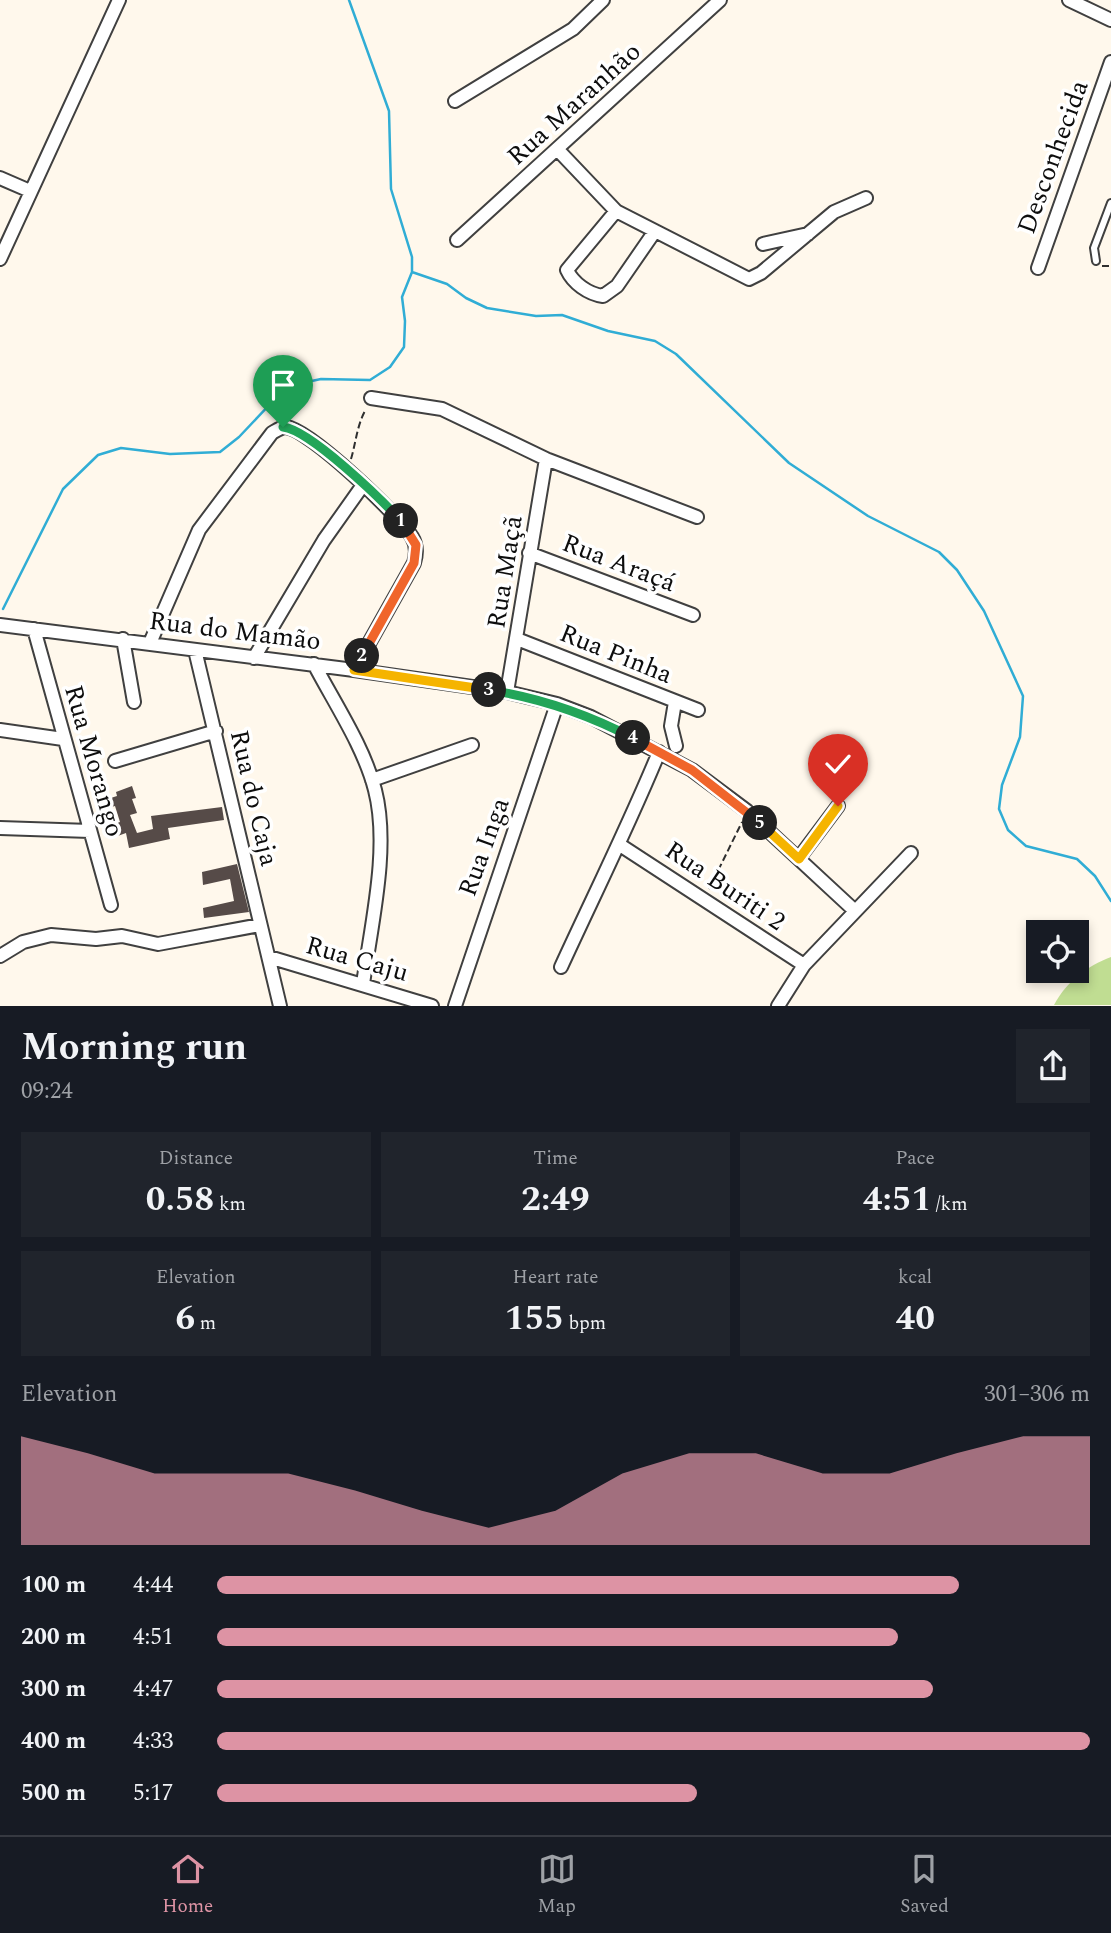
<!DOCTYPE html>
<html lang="en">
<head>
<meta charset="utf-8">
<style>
	:root { --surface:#171b24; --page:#20242c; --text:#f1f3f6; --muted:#9ea1a6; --line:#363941; --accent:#dd93a4 }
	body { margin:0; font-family:Spectral,serif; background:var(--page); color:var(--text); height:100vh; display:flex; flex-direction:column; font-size:26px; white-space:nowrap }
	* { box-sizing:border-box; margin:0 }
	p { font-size:23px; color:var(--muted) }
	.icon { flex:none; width:38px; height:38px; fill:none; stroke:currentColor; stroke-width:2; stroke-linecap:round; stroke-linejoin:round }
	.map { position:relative; height:1006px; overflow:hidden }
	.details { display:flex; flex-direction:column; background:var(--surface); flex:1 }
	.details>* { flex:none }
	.controls { position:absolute; left:1026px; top:920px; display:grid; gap:14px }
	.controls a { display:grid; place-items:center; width:63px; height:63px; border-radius:0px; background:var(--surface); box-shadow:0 4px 10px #0003; font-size:35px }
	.pin { position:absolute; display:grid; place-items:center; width:60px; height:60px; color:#fff; margin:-72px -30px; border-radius:50% 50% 50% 0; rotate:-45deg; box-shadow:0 0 7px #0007 }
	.pin .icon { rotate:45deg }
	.km { position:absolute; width:35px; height:35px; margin:-18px; border-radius:50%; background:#222; color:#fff; font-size:19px; line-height:35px; text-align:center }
	.round { display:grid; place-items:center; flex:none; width:74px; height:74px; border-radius:0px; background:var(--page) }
	.overview { display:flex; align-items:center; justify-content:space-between; height:119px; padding:0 21px }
	h1 { font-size:38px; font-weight:700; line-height:52px }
	.figures { display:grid; grid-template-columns:repeat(3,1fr); gap:10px; height:119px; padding:7px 21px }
	.figures div { display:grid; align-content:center; border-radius:0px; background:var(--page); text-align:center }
	.figures b { font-size:35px; font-weight:700 }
	.figures small { font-size:19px; font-weight:400 }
	.figures p { font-size:19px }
	.chart { height:196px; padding:14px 21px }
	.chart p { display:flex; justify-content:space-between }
	.chart svg { width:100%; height:126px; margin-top:7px; fill:var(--accent); opacity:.7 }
	ul { padding:0 21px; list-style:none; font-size:23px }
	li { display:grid; grid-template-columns:112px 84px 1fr; align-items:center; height:52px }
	li i { height:18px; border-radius:9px; background:var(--accent) }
	.dock { display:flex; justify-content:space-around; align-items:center; height:98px; border-top:2px solid var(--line); background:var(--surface); font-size:19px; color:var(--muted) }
	.dock a { display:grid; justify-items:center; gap:4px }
	.dock .selected { color:var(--accent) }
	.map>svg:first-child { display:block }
	.forest { fill:#c0dd92 }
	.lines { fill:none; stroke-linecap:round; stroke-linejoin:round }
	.stream { stroke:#30add5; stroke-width:2.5 }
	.building { fill:#564b48 }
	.lane-casing { stroke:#404040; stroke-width:10 }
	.street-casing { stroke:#404040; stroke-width:16 }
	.path { stroke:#2f2f2f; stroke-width:2; stroke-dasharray:7 3.5; stroke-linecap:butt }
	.lane { stroke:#fff; stroke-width:6 }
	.street { stroke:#fff; stroke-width:12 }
	.split-1-casing { stroke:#fff; stroke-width:14 }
	.split-2-casing { stroke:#fff; stroke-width:14 }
	.split-3-casing { stroke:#fff; stroke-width:14 }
	.split-4-casing { stroke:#fff; stroke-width:14 }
	.split-5-casing { stroke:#fff; stroke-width:14 }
	.split-6-casing { stroke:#fff; stroke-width:14 }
	.split-1 { stroke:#22a559; stroke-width:9 }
	.split-2 { stroke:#f0652b; stroke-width:9 }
	.split-3 { stroke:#f5b400; stroke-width:9 }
	.split-4 { stroke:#22a559; stroke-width:9 }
	.split-5 { stroke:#f0652b; stroke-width:9 }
	.split-6 { stroke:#f5b400; stroke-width:9 }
	.labels { text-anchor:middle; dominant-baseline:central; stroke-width:7; stroke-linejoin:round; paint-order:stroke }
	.street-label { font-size:26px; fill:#0d0d0d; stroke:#fff }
</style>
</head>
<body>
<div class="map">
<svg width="1111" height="1006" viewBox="0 0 1111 1006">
	<rect width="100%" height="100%" fill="#fff8ec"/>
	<path class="forest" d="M1111 957V1005H1054C1066 982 1087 966 1111 957Z"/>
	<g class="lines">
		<path class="stream" d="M412 272 447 284 466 298 487 308 536 316 562 315 608 331 655 341 676 354 789 463 868 516 939 552 957 570 984 611 1023 696 1020 737 1002 785 999 809 1008 830 1026 846 1077 859 1095 876 1111 901
			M3 609 63 489 98 455 121 448 170 454 220 452 239 437 273 401 293 385 321 379 370 380 390 367 404 347 405 321 402 297 412 272V257L391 189 389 111 349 0"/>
	</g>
	<path class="building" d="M132 786 136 798 132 799 137 813 130 815 137 833 153 829 151 816 222 807 224 820 168 828 170 839 129 848 126 833 112 838 108 826 120 822 115 806 101 810 98 802 117 796 116 792Z
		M237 864 249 912 204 918 203 908 234 901 230 879 203 885 202 872Z"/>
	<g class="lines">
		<g class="lane-casing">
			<path id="lane" d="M1096 261 1094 248 1111 203"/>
		</g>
		<g class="street-casing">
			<path id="street" d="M1069 0 1111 20
				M455 101 573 29 603 0
				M558 150 616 211 749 279 761 273 834 212 866 198
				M0 178 30 191
				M616 211 567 270C573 283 588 294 603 296L617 286 655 231
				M457 240 720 0
				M763 244 808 234
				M0 259 119 0
				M1038 268 1111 62
				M371 398 442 409 546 459 697 517
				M529 553 693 615
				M0 625 354 670 507 692 557 704 591 717 692 770 747 811 855 911
				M34 629 111 905
				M123 639 134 702
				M517 639 698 710
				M150 643 199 530 272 433C277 430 281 427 286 427 310 430 399 515 412 537 417 545 417 553 414 563L354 670
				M195 650 280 1006
				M254 658 324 540 363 485
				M314 664C335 704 364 747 375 790 390 848 371 925 363 984
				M507 692 546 459
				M675 702 671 726 676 746
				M0 730 63 739
				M115 761 216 731
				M372 780 472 745
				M0 828 90 831
				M620 845 804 965
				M799 858 838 806
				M0 956 23 942 51 935 96 939 122 936 158 944 260 925
				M269 957 432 1006
				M561 967C594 895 629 825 659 752
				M455 1006 557 704
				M778 1006 804 965 911 853"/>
		</g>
		<path class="path" d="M1102 266H1111
			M351 459C356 442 357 425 366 409
			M709 889 742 822"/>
		<use href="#lane" class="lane"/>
		<use href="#street" class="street"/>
	</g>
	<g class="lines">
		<g class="split-1-casing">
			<path id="split-1" d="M283 427C310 430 381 499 401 521"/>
		</g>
		<g class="split-2-casing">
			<path id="split-2" d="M362 656 414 563 416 545 401 521"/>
		</g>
		<g class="split-3-casing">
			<path id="split-3" d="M362 656 354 670 489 690"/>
		</g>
		<g class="split-4-casing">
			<path id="split-4" d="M489 690C541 698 587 714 633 738"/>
		</g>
		<g class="split-5-casing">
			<path id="split-5" d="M633 738 692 770 760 823"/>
		</g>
		<g class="split-6-casing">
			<path id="split-6" d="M760 823 799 859 838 806"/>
		</g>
		<use href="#split-1" class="split-1"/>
		<use href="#split-2" class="split-2"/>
		<use href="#split-3" class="split-3"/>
		<use href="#split-4" class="split-4"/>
		<use href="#split-5" class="split-5"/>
		<use href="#split-6" class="split-6"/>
	</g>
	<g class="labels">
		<g class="street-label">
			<text transform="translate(574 104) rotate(-42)">Rua Maranhão</text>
			<text transform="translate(1053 157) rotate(-70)">Desconhecida</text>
			<text transform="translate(619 563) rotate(21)">Rua Araçá</text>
			<text transform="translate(505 572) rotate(-81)">Rua Maçã</text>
			<text transform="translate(235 631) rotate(7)">Rua do Mamão</text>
			<text transform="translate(616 654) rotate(22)">Rua Pinha</text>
			<text transform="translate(94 761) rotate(74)">Rua Morango</text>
			<text transform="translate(254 798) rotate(77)">Rua do Caja</text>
			<text transform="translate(484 847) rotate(-70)">Rua Inga</text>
			<text transform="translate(725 886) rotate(34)">Rua Buriti 2</text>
			<text transform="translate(357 959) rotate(16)">Rua Caju</text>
		</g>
	</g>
</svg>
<div class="controls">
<a><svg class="icon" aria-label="locate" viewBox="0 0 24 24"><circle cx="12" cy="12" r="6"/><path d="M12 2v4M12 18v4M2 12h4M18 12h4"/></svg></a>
</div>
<div class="pin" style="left:283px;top:427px;background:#1e9e55"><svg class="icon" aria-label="arrive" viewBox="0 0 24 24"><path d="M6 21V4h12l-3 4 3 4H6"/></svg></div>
<div class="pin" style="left:838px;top:806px;background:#d93025"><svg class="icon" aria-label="check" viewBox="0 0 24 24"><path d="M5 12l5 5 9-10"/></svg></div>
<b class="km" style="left:401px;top:521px">1</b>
<b class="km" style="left:362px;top:656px">2</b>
<b class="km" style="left:489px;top:690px">3</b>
<b class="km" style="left:633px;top:738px">4</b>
<b class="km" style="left:760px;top:823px">5</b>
</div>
<section class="details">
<div class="overview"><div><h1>Morning run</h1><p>09:24</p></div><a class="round"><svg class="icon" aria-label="share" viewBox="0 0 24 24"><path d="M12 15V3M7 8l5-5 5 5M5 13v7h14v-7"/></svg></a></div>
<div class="figures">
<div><p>Distance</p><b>0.58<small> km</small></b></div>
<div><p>Time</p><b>2:49</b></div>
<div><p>Pace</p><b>4:51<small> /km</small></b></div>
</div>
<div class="figures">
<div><p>Elevation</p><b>6<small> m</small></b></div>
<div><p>Heart rate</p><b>155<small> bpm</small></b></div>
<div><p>kcal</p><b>40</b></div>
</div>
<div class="chart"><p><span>Elevation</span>301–306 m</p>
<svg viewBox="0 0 160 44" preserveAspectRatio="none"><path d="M0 44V6L10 12L20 19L30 19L40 19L50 25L60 32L70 38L80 32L90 19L100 12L110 12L120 19L130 19L140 12L150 6L160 6V44z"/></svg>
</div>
<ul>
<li><b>100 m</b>4:44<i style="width:85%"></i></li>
<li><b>200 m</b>4:51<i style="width:78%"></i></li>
<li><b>300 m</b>4:47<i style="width:82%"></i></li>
<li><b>400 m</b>4:33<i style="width:100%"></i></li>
<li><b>500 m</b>5:17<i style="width:55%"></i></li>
</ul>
</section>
<nav class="dock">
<a class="selected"><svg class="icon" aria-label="home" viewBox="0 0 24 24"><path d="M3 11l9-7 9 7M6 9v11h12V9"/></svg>Home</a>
<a><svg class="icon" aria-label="map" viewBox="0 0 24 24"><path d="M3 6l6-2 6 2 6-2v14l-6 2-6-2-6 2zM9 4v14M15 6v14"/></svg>Map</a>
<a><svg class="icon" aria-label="saved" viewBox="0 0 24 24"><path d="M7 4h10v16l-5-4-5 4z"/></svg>Saved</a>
</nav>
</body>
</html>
